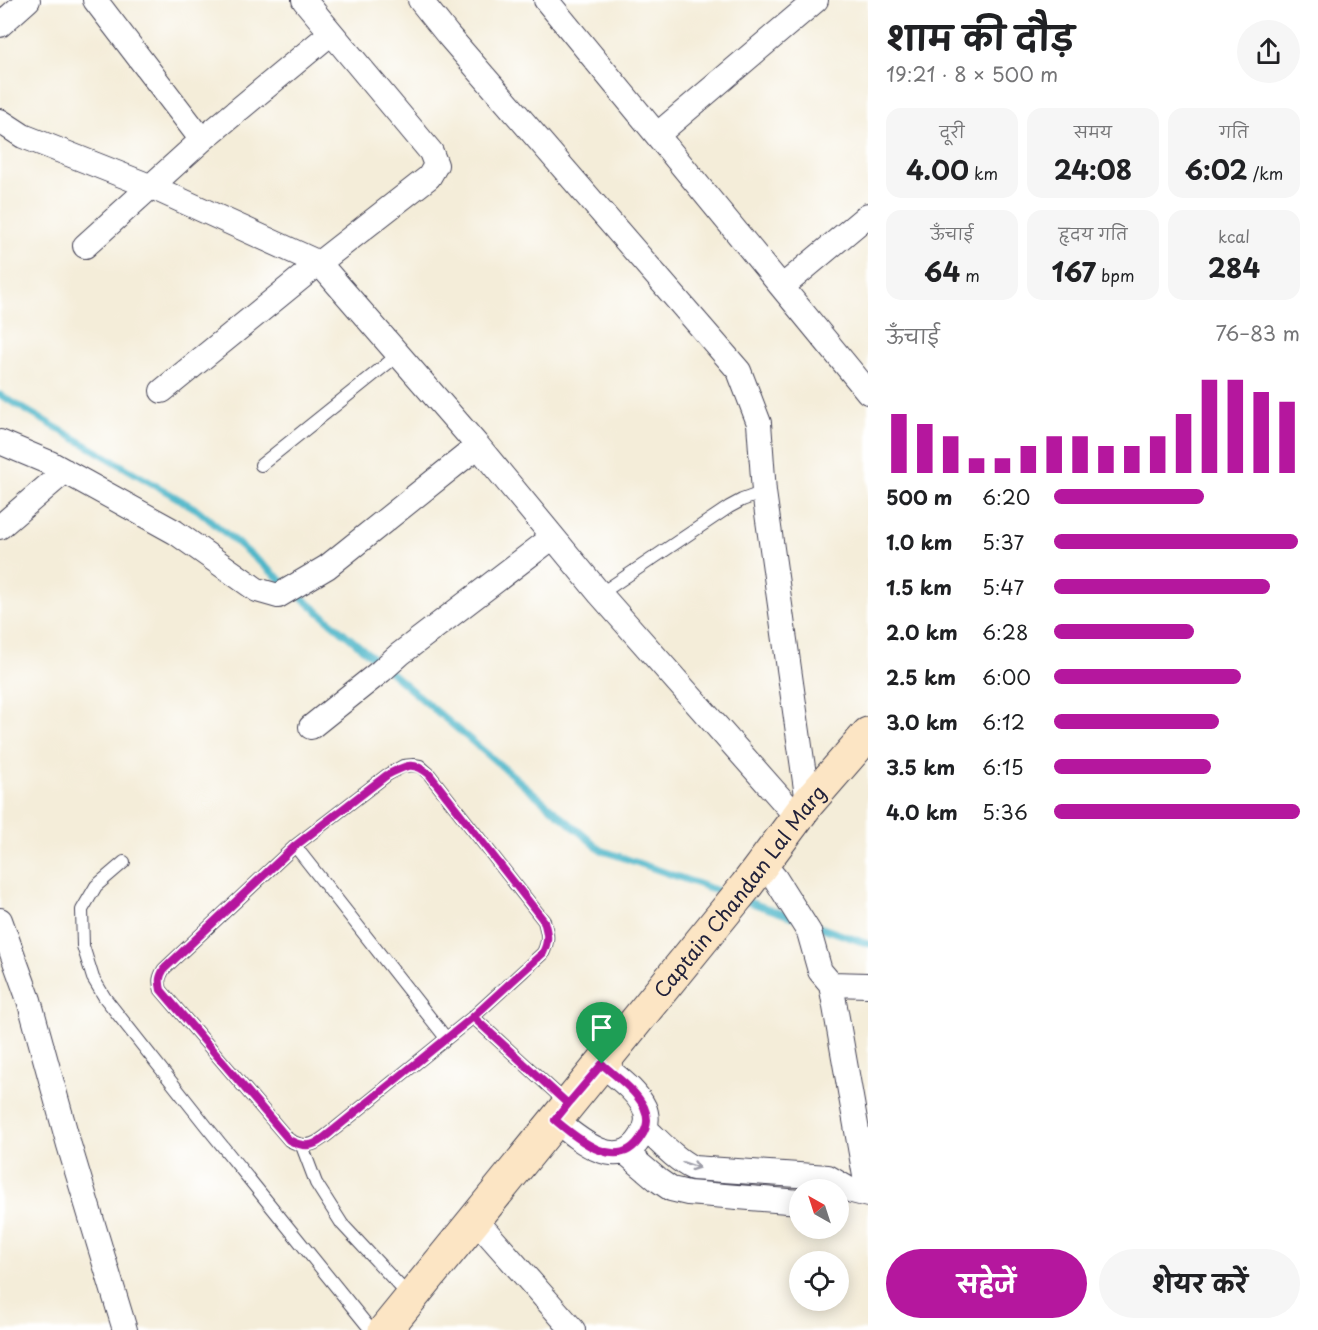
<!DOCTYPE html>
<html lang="hi">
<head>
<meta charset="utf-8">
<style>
	:root { --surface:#fff; --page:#f6f6f6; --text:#202124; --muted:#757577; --accent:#b5179e }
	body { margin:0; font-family:"Playpen Sans","Playpen Sans Deva",sans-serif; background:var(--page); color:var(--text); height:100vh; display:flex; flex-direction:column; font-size:22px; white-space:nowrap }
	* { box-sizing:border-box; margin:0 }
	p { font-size:20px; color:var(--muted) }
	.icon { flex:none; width:33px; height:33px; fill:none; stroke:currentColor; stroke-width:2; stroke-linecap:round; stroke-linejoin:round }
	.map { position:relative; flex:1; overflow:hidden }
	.details { display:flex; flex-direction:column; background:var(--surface); width:450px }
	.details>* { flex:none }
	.needle { width:39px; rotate:321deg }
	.controls { position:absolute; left:789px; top:1179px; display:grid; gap:12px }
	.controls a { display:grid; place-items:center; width:60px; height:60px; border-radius:50%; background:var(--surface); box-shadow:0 3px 15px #0003; font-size:30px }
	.pin { position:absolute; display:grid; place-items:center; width:51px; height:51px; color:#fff; margin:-62px -26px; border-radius:50% 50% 50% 0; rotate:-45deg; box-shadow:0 0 6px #0007 }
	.pin .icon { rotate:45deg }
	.round { display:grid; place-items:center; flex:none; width:63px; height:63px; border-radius:32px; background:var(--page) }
	.overview { display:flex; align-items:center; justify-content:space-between; height:102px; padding:0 18px }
	h1 { font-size:33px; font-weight:700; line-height:45px }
	.stats { display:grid; grid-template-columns:repeat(3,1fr); gap:9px; height:102px; padding:6px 18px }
	.stats div { display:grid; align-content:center; border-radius:15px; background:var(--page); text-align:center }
	.stats b { font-size:26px; font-weight:700 }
	.stats small { font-size:16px; font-weight:400 }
	.stats p { font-size:16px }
	.chart { height:168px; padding:12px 18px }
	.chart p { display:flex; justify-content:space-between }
	.chart svg { width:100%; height:108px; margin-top:6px; stroke:var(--accent); stroke-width:6 }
	.button { display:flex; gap:12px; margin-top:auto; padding:12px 18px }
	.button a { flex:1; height:69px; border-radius:36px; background:var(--accent); color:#fff; font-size:24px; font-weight:700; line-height:69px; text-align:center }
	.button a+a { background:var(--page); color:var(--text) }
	ul { padding:0 18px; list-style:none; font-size:20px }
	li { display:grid; grid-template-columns:96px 72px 1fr; align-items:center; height:45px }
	li i { height:15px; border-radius:8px; background:var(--accent) }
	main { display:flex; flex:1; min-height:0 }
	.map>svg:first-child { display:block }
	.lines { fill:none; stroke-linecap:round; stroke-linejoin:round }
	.stream { stroke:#4bb5c8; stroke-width:7 }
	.lane-casing { stroke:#424053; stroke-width:14 }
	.street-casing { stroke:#424053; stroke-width:26 }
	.secondary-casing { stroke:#424053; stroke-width:35 }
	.lane { stroke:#fff; stroke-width:12 }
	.street { stroke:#fff; stroke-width:24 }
	.secondary { stroke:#fce5c4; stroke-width:33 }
	.oneway { stroke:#9c9ca7 }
	.route-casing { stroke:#fff; stroke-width:12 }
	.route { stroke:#b5179e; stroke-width:8 }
	.labels { text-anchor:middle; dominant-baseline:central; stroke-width:5; stroke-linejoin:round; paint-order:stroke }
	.street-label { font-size:20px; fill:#22223b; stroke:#fff }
</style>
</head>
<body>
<main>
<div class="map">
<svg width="868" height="1330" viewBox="0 0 868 1330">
	<rect width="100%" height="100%" fill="#fff"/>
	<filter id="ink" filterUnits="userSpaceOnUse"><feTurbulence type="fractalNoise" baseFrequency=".0167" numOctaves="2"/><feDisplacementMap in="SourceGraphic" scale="12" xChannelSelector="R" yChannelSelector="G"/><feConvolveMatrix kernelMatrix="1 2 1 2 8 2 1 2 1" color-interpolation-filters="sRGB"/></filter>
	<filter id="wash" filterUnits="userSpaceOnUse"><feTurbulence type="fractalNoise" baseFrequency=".008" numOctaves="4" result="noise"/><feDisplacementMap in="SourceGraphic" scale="24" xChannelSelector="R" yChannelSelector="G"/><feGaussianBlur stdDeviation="1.35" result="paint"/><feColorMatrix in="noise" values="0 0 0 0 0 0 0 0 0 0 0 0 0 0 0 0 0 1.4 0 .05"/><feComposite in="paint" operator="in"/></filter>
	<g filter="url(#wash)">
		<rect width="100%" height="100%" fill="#f4edd9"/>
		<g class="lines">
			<path class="stream" d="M0 395 198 510 601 850 727 894
				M746 901 792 917
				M811 924 868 944"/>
		</g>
	</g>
	<g filter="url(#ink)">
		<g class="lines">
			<g class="lane-casing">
				<path id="lane" d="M261 465 398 355
					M600 594 729 507 742 500 764 492
					M414 765 420 766 429 774 544 921C548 935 549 940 543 953L473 1017 336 1128C319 1141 311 1152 289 1140L161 990C158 981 159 977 164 969L295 846 387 775 403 766Z
					M295 846 446 1038
					M124 862 96 886 82 910 83 946 93 978 105 998 207 1127 371 1330
					M473 1017 567 1103
					M302 1146 316 1183 342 1224 410 1297"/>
			</g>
			<g class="street-casing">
				<path id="street" d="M95 0 202 140
					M420 0 448 35 739 371 759 423 764 492 808 803
					M546 0 868 392
					M0 25 28 0
					M0 121 23 136 152 187 319 263 478 446 600 594 797 817
					M657 135 816 0
					M85 246 202 140 331 33
					M782 287 868 215
					M162 391 319 263 429 177 436 165 431 152 304 0
					M0 442 50 463 175 532 257 590 278 596 327 567 478 446
					M0 527 65 471
					M311 727 381 671 400 654 553 537
					M763 864 775 878 809 932 820 971 831 984 868 1193
					M0 920 29 1000 69 1145 125 1330
					M831 984 868 985
					M555 1120C578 1139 618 1174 641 1137 647 1127 649 1118 644 1107 635 1089 616 1077 602 1064
					M646 1129C661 1143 675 1159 693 1168L828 1177 852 1191 868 1195
					M625 1152 658 1180 671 1189 688 1193 800 1202
					M475 1219 573 1330"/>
			</g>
			<g class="secondary-casing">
				<g id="secondary">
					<path id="s1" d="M385 1330 746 886 808 803 868 734"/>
				</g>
			</g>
			<use href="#lane" class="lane"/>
			<use href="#street" class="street"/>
			<use href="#secondary" class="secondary"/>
		</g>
		<defs><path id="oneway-shaft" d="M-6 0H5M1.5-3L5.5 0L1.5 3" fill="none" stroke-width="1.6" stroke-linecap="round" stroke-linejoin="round" transform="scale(1.5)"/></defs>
		<use class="oneway" href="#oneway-shaft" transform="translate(691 1165) rotate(18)"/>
	</g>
	<g class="lines" filter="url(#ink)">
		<g class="route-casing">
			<path id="route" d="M602 1064 568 1104 473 1017 336 1128C318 1142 312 1152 289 1140L161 990C159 981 159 977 164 969L295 846 387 775C405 766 412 760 429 774L544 921C548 935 549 940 543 953L473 1017 568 1104 555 1120C578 1139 618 1174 641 1137 648 1127 649 1118 644 1107 635 1089 616 1077 602 1064"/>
		</g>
		<use href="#route" class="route"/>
	</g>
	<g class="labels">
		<g class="street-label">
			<text stroke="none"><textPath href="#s1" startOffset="564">Captain Chandan Lal Marg</textPath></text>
		</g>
	</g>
</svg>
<div class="controls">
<a><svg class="needle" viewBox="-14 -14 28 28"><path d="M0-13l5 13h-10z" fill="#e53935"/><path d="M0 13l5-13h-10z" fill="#757577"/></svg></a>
<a><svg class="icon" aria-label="locate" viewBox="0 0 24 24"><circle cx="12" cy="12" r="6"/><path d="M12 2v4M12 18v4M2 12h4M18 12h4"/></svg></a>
</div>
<div class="pin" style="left:602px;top:1064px;background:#1e9e55"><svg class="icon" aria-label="arrive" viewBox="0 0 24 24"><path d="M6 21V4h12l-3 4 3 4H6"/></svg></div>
</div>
<section class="details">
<div class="overview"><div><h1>शाम की दौड़</h1><p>19:21 · 8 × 500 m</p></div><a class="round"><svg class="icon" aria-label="share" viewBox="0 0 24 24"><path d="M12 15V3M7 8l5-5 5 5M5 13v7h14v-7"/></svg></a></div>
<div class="stats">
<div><p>दूरी</p><b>4.00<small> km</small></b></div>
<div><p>समय</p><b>24:08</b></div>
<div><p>गति</p><b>6:02<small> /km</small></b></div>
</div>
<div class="stats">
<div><p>ऊँचाई</p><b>64<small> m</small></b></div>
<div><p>हृदय गति</p><b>167<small> bpm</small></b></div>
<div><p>kcal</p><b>284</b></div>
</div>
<div class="chart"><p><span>ऊँचाई</span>76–83 m</p>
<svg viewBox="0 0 160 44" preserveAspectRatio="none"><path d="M5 44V20M15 44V24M25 44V29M35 44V38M45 44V38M55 44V33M65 44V29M75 44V29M85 44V33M95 44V33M105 44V29M115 44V20M125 44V6M135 44V6M145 44V11M155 44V15"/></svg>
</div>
<ul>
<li><b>500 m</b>6:20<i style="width:61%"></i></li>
<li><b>1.0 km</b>5:37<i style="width:99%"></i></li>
<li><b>1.5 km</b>5:47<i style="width:88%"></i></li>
<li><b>2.0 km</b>6:28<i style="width:57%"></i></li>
<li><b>2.5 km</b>6:00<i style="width:76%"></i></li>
<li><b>3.0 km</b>6:12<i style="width:67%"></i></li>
<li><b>3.5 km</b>6:15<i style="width:64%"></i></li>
<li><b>4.0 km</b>5:36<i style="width:100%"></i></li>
</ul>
<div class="button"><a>सहेजें</a><a>शेयर करें</a></div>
</section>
</main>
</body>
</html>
